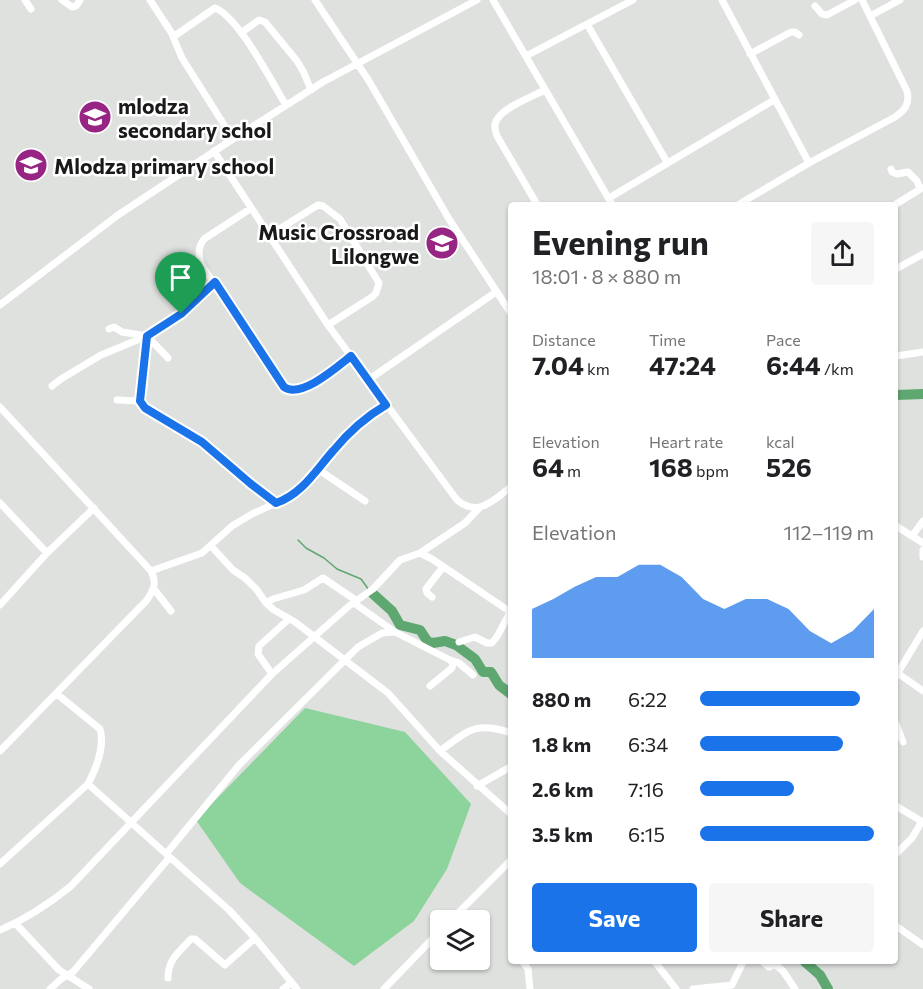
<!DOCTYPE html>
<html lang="en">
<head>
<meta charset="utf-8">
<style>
	:root { --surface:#fff; --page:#f6f6f6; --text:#202124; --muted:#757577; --accent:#1a73e8 }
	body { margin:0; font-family:Commissioner,sans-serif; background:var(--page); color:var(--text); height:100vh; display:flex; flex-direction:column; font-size:22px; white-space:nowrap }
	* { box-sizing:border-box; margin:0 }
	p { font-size:20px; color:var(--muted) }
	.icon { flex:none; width:33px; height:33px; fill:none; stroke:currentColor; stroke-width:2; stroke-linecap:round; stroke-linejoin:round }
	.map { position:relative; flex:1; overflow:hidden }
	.details { position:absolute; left:508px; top:202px; width:390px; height:762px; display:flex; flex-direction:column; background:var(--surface); border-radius:6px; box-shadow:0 2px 4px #0004 }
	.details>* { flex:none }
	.controls { position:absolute; left:430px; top:910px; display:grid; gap:12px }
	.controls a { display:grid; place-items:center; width:60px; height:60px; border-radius:6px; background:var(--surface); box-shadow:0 2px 4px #0004; font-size:30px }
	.pin { position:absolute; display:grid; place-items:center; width:51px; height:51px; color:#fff; margin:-62px -26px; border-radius:50% 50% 50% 0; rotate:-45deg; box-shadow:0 0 6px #0007 }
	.pin .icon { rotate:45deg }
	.round { display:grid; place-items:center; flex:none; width:63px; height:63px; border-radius:6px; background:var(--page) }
	.overview { display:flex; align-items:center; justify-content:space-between; height:102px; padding:0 24px }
	h1 { font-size:33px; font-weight:700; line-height:45px }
	.metrics { display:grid; grid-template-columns:repeat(3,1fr); gap:9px; height:102px; padding:6px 24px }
	.metrics div { display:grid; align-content:center }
	.metrics b { font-size:26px; font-weight:700 }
	.metrics small { font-size:16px; font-weight:400 }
	.metrics p { font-size:16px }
	.chart { height:168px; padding:12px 24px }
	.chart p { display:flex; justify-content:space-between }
	.chart svg { width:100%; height:108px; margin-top:6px; fill:var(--accent); opacity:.7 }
	.cta { display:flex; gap:12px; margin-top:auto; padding:12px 24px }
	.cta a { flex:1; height:69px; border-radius:6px; background:var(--accent); color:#fff; font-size:24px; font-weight:700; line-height:69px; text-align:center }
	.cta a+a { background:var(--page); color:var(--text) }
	ul { padding:0 24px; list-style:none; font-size:20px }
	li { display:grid; grid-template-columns:96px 72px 1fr; align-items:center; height:45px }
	li i { height:15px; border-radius:8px; background:var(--accent) }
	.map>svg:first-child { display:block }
	.green { fill:#8dd39c }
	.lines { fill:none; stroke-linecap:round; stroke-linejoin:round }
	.stream { stroke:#5fa770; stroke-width:1.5 }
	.river { stroke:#5fa770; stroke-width:10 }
	.minor { stroke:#fff; stroke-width:7 }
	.route-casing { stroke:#fff; stroke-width:12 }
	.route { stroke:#1a73e8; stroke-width:8 }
	.labels { text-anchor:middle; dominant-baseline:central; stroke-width:5; stroke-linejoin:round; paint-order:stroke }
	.poi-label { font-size:21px; font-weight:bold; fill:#181918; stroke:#fff; text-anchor:start }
</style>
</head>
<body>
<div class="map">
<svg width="923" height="989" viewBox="0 0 923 989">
	<rect width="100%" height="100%" fill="#dee1de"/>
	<path class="green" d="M305 708 405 732 471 804 447 869 414 921 354 966 240 883 196 820Z"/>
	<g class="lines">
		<path class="stream" d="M298 540 306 548 324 558 337 569 361 579 369 590"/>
		<path class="river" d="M896 395 923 394
			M372 593 392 611 400 625 420 630 428 642 433 643 445 641 456 645 475 659 483 672H491L499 685 512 695
			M805 962 820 975 828 989"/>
		<path class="minor" d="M25 0 31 9
			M62 0 72 7 76 6 80 0
			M150 0 171 32 182 58 233 139
			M315 0 369 81 449 219 512 315
			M493 0 613 206
			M722 0 809 163
			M815 6 822 14 827 15 855 0
			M870 16 900 0
			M587 24 667 162
			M241 33 259 20 265 22 297 61 304 73 311 90
			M173 37 215 8C239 17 272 83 286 105
			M750 54 791 32H795L799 35
			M526 56 633 0
			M214 151 328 325 457 500C478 518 494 500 512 486
			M891 169 892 172 897 174 908 172 917 181 920 189
			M609 198 774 100
			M538 206 497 136C495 130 493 124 498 118 505 107 533 96 545 90
			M736 206 809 163 895 117C905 110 910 104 907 91L862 0
			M893 206 922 188
			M250 209 204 239C198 247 198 254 201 264L281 383 288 390C310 393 334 368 351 356
			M268 236 318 205 323 206 340 219 379 283 376 293 372 297 328 325
			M896 269 923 254
			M0 305 118 215 233 139 323 82 477 0
			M109 329 114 327 122 332 147 336 168 358
			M147 336 140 401 141 405 202 442 251 485 276 503C302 494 316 470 333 451 348 434 367 416 386 405
			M896 356 923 352
			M368 380 496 292
			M52 386 61 379 101 355 147 336 174 319 215 283
			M117 400 140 401
			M0 407 151 571C157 583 154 589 147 600L0 751
			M319 470 365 501
			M0 503 47 553
			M896 526 923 543
			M912 536 923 521
			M211 546 233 570 245 578 257 590 266 603 274 610 295 622 388 693 440 751 512 815
			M923 550V557
			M420 553 432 559 512 613
			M151 571 202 553 232 526 252 514 276 503
			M154 589 171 611
			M432 597 427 593 426 589 443 567
			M266 603 273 599 304 590 323 578 357 601
			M354 603 395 632 450 660 459 663 473 675
			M0 605 47 553 94 508
			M459 642 475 637 487 643H492L498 635 510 612
			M896 672 923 691
			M272 674 258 654 259 646 289 619
			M896 676 923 631
			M430 686 452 668 453 664 450 660
			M896 724 903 742
			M440 751C469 730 475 721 512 733
			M88 784 229 910 255 938 297 989
			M477 786 512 766
			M896 806 923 822
			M898 852 912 838 922 821
			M166 854 239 765 358 647 382 633 395 632
			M0 864 88 784C96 769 105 746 100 729L57 694
			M450 921 512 859
			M16 924 59 970 89 989
			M896 926 923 945
			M0 930C26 919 49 904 71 886L272 674 349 606 373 589 400 560 420 553 465 523 479 508
			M523 962 528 969 530 989
			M655 962 676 989
			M763 962 769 967 775 964 783 971 795 989
			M168 978C168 959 179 952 191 939H195L225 965 255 938
			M50 989 61 979 73 972 169 858
			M283 989 291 983
			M384 989 441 930
			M693 989 732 985 743 962"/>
	</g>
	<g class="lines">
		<g class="route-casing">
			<path id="route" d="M215 282 284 387C301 399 337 367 351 356L386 405C367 416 347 434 333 451 316 470 302 494 276 503L251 484 202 442 145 408 140 401 147 336 181 314Z"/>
		</g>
		<use href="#route" class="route"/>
	</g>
	<defs>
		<g id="school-disc" transform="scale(1.725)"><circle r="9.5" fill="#962584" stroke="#fff"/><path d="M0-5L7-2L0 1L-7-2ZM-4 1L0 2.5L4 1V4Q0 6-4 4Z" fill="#fff"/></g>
		<g id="university-disc" transform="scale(1.725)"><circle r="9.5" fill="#962584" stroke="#fff"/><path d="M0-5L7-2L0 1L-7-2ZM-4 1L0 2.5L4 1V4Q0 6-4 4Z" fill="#fff"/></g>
	</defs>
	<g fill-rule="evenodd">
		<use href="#school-disc" x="95" y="117"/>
		<use href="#school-disc" x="31" y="165"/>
		<use href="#university-disc" x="442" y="243"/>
	</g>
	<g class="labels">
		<g class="poi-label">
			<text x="118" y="105">mlodza<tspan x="118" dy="24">secondary schol</tspan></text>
			<text x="54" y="165">Mlodza primary school</text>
			<text x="419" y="231" text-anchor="end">Music Crossroad<tspan x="419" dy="24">Lilongwe</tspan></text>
		</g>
	</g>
</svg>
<div class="controls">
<a><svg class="icon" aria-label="layers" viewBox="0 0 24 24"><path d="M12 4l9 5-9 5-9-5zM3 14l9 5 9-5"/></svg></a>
</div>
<div class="pin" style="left:181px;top:314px;background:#1e9e55"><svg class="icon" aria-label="arrive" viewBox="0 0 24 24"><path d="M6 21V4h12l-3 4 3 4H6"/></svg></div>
<section class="details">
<div class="overview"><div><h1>Evening run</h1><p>18:01 · 8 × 880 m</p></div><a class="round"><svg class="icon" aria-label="share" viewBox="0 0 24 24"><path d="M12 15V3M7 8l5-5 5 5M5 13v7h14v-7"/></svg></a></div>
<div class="metrics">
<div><p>Distance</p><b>7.04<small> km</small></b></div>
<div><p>Time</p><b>47:24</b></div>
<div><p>Pace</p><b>6:44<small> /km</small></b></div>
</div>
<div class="metrics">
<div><p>Elevation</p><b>64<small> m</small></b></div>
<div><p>Heart rate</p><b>168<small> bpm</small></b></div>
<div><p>kcal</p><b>526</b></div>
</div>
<div class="chart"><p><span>Elevation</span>112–119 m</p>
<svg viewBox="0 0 160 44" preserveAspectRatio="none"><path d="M0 44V24L10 20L20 15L30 11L40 11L50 6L60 6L70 11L80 20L90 24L100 20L110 20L120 24L130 33L140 38L150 33L160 24V44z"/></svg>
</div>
<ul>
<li><b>880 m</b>6:22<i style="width:92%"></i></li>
<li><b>1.8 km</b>6:34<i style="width:82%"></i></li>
<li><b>2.6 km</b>7:16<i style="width:54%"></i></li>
<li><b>3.5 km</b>6:15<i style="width:100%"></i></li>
</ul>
<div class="cta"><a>Save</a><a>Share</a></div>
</section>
</div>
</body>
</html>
